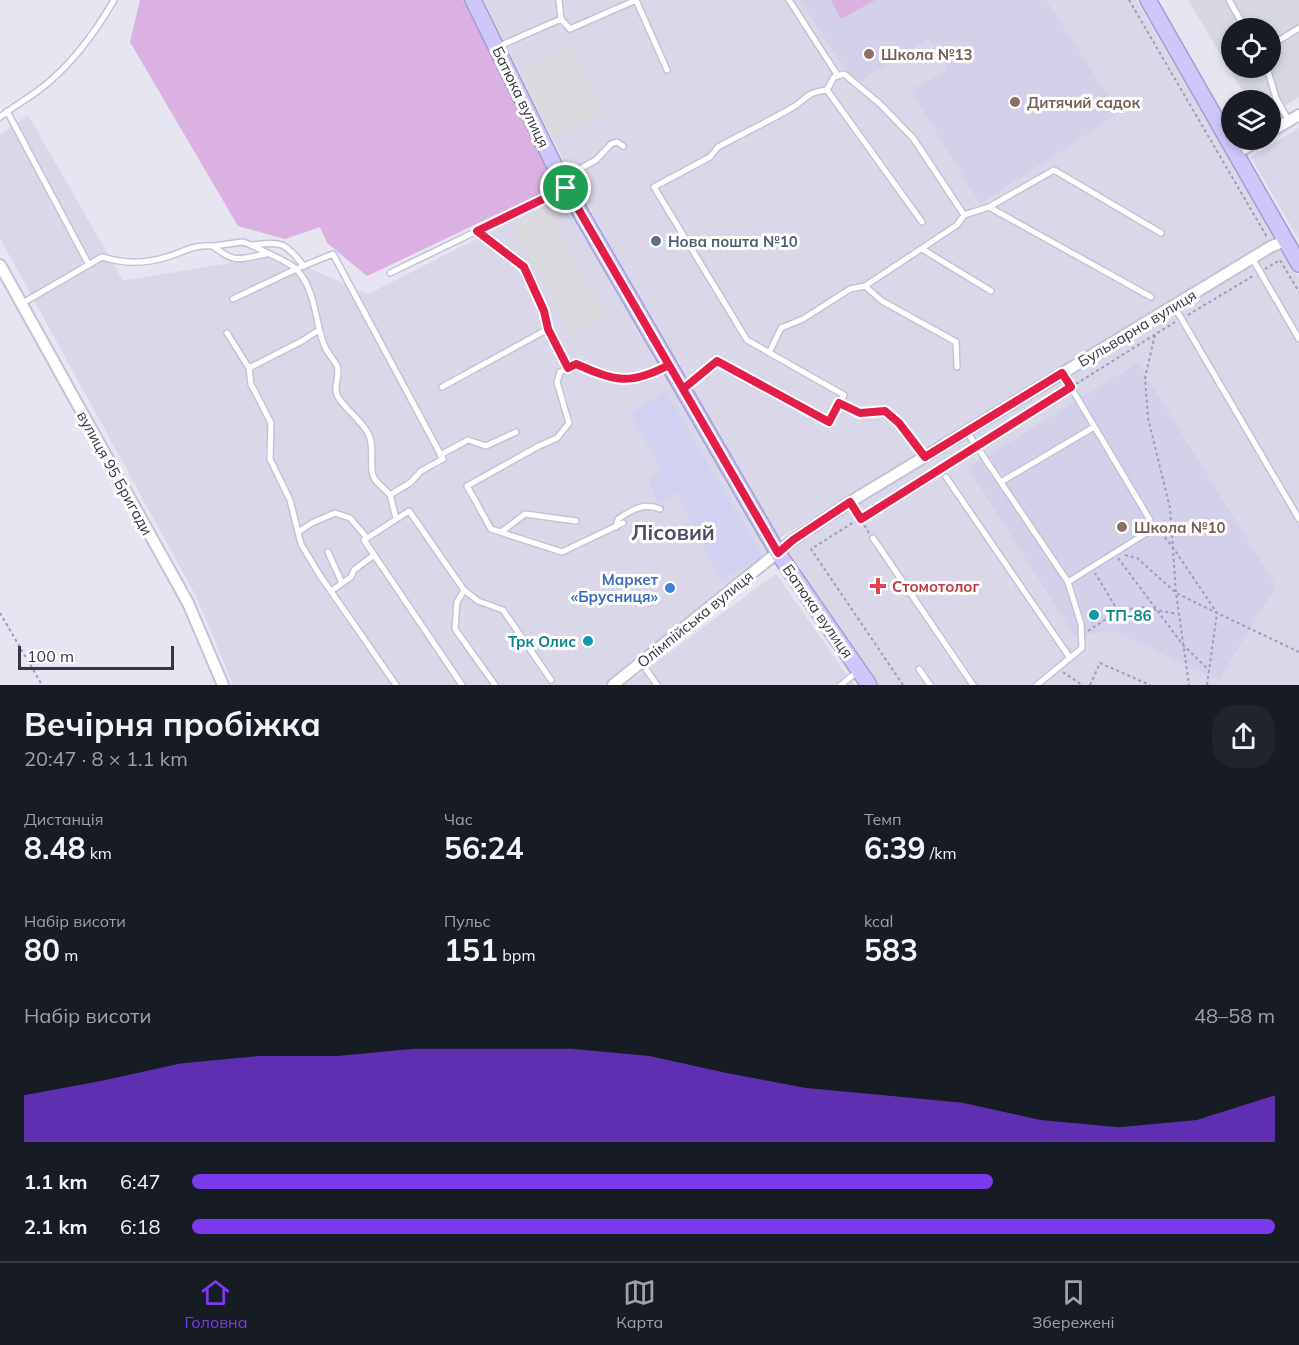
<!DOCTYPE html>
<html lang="uk">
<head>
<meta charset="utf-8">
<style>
	:root { --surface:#171b24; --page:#20242c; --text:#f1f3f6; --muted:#9ea1a6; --line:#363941; --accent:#7c3aed }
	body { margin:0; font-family:Mulish,sans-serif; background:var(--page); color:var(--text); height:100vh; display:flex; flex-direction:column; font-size:22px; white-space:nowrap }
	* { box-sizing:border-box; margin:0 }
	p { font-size:20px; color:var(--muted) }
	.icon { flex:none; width:33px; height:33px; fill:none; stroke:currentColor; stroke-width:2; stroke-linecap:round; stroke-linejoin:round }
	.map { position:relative; height:685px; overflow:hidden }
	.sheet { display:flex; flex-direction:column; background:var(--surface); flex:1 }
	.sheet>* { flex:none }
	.tools { position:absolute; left:1221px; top:18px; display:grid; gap:12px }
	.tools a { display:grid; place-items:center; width:60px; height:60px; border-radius:50%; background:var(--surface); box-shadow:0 3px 9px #0003; font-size:30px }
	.scale { position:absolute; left:18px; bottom:15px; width:156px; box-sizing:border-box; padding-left:6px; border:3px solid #353543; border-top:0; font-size:16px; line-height:21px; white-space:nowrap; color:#353543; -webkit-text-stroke:4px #fff; paint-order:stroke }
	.pin { position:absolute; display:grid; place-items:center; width:51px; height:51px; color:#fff; margin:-26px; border:3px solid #fff; border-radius:50%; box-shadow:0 2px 6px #0007 }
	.round { display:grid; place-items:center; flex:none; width:63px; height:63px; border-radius:24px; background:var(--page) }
	.summary { display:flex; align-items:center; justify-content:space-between; height:102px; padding:0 24px }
	h1 { font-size:33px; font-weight:700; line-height:45px }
	.metrics { display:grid; grid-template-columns:repeat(3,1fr); gap:9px; height:102px; padding:6px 24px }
	.metrics div { display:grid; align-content:center }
	.metrics b { font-size:30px; font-weight:700 }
	.metrics small { font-size:16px; font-weight:400 }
	.metrics p { font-size:16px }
	.chart { height:168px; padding:12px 24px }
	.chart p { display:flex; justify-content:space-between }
	.chart svg { width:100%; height:108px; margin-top:6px; fill:var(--accent); opacity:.7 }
	ul { padding:0 24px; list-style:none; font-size:20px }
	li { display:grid; grid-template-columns:96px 72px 1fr; align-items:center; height:45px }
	li i { height:15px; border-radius:8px; background:var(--accent) }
	.tab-bar { display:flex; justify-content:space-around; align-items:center; height:84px; border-top:2px solid var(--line); background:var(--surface); font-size:16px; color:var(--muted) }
	.tab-bar a { display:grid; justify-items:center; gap:3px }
	.tab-bar .active { color:var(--accent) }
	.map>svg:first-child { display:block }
	.residential { fill:#d9d7e8 }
	.commercial { fill:#d1d1f2 }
	.industrial { fill:#d7d7e0; fill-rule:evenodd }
	.education { fill:#d3d0e9 }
	.green { fill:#dbb1e2 }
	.parking { fill:#dadadf }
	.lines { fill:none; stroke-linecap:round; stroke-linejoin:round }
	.lane-casing { stroke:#c4c2d6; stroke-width:8 }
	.street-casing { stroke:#c4c2d6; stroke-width:14 }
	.secondary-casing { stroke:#a49dd3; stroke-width:18 }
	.path { stroke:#9d9bbc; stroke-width:2; stroke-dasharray:3 3; stroke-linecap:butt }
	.lane { stroke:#fff; stroke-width:5 }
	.street { stroke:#fff; stroke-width:10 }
	.secondary { stroke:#cfc6fa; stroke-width:15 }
	.route-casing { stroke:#fff; stroke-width:12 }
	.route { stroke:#e11d48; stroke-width:8 }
	.education-dot { fill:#8d6e63; stroke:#fff; stroke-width:2 }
	.service-dot { fill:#5c6f8a; stroke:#fff; stroke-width:2 }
	.health-dot { fill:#e0444e; stroke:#fff; stroke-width:2 }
	.shop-dot { fill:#3f7fe0; stroke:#fff; stroke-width:2 }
	.culture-dot { fill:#0f9aa8; stroke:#fff; stroke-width:2 }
	.labels { text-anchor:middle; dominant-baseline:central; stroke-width:6; stroke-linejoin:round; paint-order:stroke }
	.education-label { font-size:15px; font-weight:bold; fill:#785e54; stroke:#fff; text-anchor:start }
	.street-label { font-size:15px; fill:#353543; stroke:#fff }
	.service-label { font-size:15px; font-weight:bold; fill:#4e5e75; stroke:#fff; text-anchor:start }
	.shop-label { font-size:15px; font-weight:bold; fill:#366cbe; stroke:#fff; text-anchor:end }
	.health-label { font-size:15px; font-weight:bold; fill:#be3a42; stroke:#fff; text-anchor:start }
	.culture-label { font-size:15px; font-weight:bold; fill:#0d838f; stroke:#fff; text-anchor:start }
	.district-label { font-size:21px; font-weight:bold; fill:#4d4d64; stroke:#fff }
</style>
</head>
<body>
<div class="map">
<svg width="1299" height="685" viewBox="0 0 1299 685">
	<rect width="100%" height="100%" fill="#e6e5f1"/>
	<path class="residential" d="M484 0H1136L1275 238 778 539 570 174Z
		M28 115 123 281 279 255 368 294 560 197 772 554 604 685H233L197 598 0 238V135Z
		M1299 128V240L1251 157Z
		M1281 248 1299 279V685H879L786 549Z
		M776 574 854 685H625Z"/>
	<path class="commercial" d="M665 391 764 557 721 580 677 493 658 503 649 480 663 471 630 414Z"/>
	<path class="industrial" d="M1188 0H1299V97L1271 114 1270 100H1248ZM1232 28H1270V68H1232Z"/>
	<path class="education" d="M800 0H1046L1119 113 980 204 911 90 948 70 929 39 855 84Z
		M1138 363 1276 586 1219 680 1114 631 1074 635 968 468Z"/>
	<path class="green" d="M140 0H463L557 186 367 276 327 243 320 227 285 239 238 226 130 42Z
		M831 0H873L874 1 841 19Z"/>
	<path class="parking" d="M573 47 604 113 553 139 520 72Z
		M546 205 568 245 533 264 512 224Z
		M568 246 607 317 573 336 534 265Z"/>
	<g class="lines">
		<g class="lane-casing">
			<path id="lane" d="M559 0 561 19
				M789 0 838 76
				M1229 0 1245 28
				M1270 46 1299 28
				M497 47 561 19 570 29 636 0 667 70
				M1267 68 1276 98 1289 121
				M7 111 89 265
				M0 117C14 106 29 98 43 87 73 63 95 33 114 0
				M563 178 596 160 611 144 617 142 623 146
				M989 207 1151 297
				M922 222 827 90 834 77 844 74 879 103 913 138 964 215 989 207 1054 170 1161 233
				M251 245 243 242 213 246C235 264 239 259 266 254
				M922 249 991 291
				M1252 258 1299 339
				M304 266C283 241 283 242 251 245 262 251 288 261 296 269 315 288 315 319 323 342 326 352 333 358 337 366 341 376 332 387 338 397 346 410 360 419 368 433 376 448 368 467 374 478 378 484 385 489 390 495
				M390 273 477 231
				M865 286 882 301 956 342 957 367
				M233 299 296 269 333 254 443 459 421 471 410 483 390 495 396 518
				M21 304 102 257C125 264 144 264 167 257 183 252 195 244 213 246
				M1174 306 1299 519
				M548 329 544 311 524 267 477 231 565 188
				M227 333 249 368 251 384 271 423 270 459 290 500 301 544 319 574 396 685
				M769 353 781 328 803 319 850 289 865 286 957 225 964 215
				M249 368 302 341 319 330
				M1063 374 1150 520 1148 532 1068 582
				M442 387 548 329 568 368
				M684 388 717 361 829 422 844 395 747 340 654 187 710 157 718 147C742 134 767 122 790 109 807 100 803 93 827 90
				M839 403 860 413 884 411 899 423 925 457
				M967 432 1068 582 1081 624 1082 648 1037 685
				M440 455 468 440 486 446 516 432
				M946 477 1070 658
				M1001 482 1094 427
				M623 523 562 552 491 529 467 486 539 446 557 438 569 423 557 382 560 372 576 364C614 380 629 387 668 366
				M616 527 618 519C632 510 643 502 660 509
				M298 532 312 523 335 513 350 518 367 538
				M501 532 525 514 576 521
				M873 538 973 685
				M328 552 342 583
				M331 591 351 577 354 570 374 555
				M641 662 657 685
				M919 669 930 685
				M462 685 364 540 409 511 464 590
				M495 685 455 629 457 602 464 590 478 601 503 610 551 680
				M841 685 858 671"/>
		</g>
		<g class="street-casing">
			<path id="street" d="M1270 132 1299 115
				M1235 154 1259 140
				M0 265 188 603 223 685
				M613 685 793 540 850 502 1272 246 1286 241"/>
		</g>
		<g class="secondary-casing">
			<path id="secondary" d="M473 0 561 179 778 553 869 685
				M1148 0 1299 264"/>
		</g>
		<path class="path" d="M1129 0 1267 237
			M1265 269 1280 260 1299 292
			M1188 315 1253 276
			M1155 335 1145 378 1148 418 1170 508 1176 593 1189 685
			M1076 384 1175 322
			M982 443 1066 390
			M855 510 869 533
			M1157 528 1172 546 1217 613 1299 652
			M1125 555 1137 558 1176 593 1217 613 1207 685
			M1118 558 1183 645 1209 670
			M1118 611 1141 607 1177 614
			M0 613 42 685
			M1088 631 1118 611 1095 573
			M1063 672 1082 685
			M903 685 811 549 969 450
			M1090 685 1100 663 1150 685"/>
		<use href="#lane" class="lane"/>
		<use href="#street" class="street"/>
		<use href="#secondary" class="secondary"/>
	</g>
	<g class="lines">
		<g class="route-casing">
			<path id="route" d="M566 188 477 231 524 267 544 311 548 329 568 368 576 364C615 381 629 386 669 365L683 389 717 361 829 422 839 403 860 413 885 411 899 423 925 457 1062 373 1071 387 861 519 850 502 793 540 778 553 683 389 669 365 566 188"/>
		</g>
		<use href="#route" class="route"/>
	</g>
	<g class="education-dot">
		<circle cx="869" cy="54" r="6"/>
		<circle cx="1015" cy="102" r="6"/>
		<circle cx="1122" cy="527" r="6"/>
	</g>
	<circle class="service-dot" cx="656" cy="241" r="6"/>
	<path class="health-dot" d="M875 577h6v6h6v6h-6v6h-6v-6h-6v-6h6z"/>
	<circle class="shop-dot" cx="670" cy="588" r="6"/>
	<g class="culture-dot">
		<circle cx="1094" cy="615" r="6"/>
		<circle cx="588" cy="641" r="6"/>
	</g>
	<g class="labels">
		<g class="education-label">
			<text x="881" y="54">Школа №13</text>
			<text x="1027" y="102">Дитячий садок</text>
			<text x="1134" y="527">Школа №10</text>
		</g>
		<g class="street-label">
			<text transform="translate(521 97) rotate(64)">Батюка вулиця</text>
			<text transform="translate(1137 328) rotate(-31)">Бульварна вулиця</text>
			<text transform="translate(115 473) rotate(61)">вулиця 95 Бригади</text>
			<text transform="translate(818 611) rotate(55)">Батюка вулиця</text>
			<text transform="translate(695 619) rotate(-39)">Олімпійська вулиця</text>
		</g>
		<g class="service-label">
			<text x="668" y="241">Нова пошта №10</text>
		</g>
		<g class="shop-label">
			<text x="658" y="579">Маркет<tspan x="658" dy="17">«Брусниця»</tspan></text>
		</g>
		<g class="health-label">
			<text x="892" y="586">Стомотолог</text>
		</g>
		<g class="culture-label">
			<text x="1106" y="615">ТП-86</text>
			<text x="576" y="641" text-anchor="end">Трк Олис</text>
		</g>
		<g class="district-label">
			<text x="673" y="532">Лісовий</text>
		</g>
	</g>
</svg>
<div class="tools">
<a><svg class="icon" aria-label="locate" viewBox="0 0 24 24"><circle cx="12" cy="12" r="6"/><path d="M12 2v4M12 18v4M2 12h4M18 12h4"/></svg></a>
<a><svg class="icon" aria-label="layers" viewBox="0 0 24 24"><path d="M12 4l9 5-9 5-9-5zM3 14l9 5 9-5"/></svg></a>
</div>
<div class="scale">100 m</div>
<div class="pin" style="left:566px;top:188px;background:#1e9e55"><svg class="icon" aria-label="arrive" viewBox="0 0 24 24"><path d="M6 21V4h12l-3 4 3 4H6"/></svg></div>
</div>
<section class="sheet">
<div class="summary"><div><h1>Вечірня пробіжка</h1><p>20:47 · 8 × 1.1 km</p></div><a class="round"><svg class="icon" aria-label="share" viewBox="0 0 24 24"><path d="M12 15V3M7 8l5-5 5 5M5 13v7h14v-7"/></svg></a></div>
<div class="metrics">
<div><p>Дистанція</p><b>8.48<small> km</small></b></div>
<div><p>Час</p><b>56:24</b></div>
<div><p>Темп</p><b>6:39<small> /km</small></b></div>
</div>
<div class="metrics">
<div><p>Набір висоти</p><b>80<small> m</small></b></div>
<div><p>Пульс</p><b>151<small> bpm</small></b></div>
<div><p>kcal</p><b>583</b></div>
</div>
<div class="chart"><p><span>Набір висоти</span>48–58 m</p>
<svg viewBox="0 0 160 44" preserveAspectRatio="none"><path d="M0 44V25L10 19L20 12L30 9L40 9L50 6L60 6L70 6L80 9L90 16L100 22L110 25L120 28L130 35L140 38L150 35L160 25V44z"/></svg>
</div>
<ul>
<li><b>1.1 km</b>6:47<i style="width:74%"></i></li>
<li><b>2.1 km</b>6:18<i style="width:100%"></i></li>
</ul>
</section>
<nav class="tab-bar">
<a class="active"><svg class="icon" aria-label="home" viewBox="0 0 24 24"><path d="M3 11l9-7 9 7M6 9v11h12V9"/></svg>Головна</a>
<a><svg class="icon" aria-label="map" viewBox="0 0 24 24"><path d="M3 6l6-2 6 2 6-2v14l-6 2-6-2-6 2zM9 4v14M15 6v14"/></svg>Карта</a>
<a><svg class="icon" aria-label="saved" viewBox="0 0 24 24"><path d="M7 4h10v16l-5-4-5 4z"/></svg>Збережені</a>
</nav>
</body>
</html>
